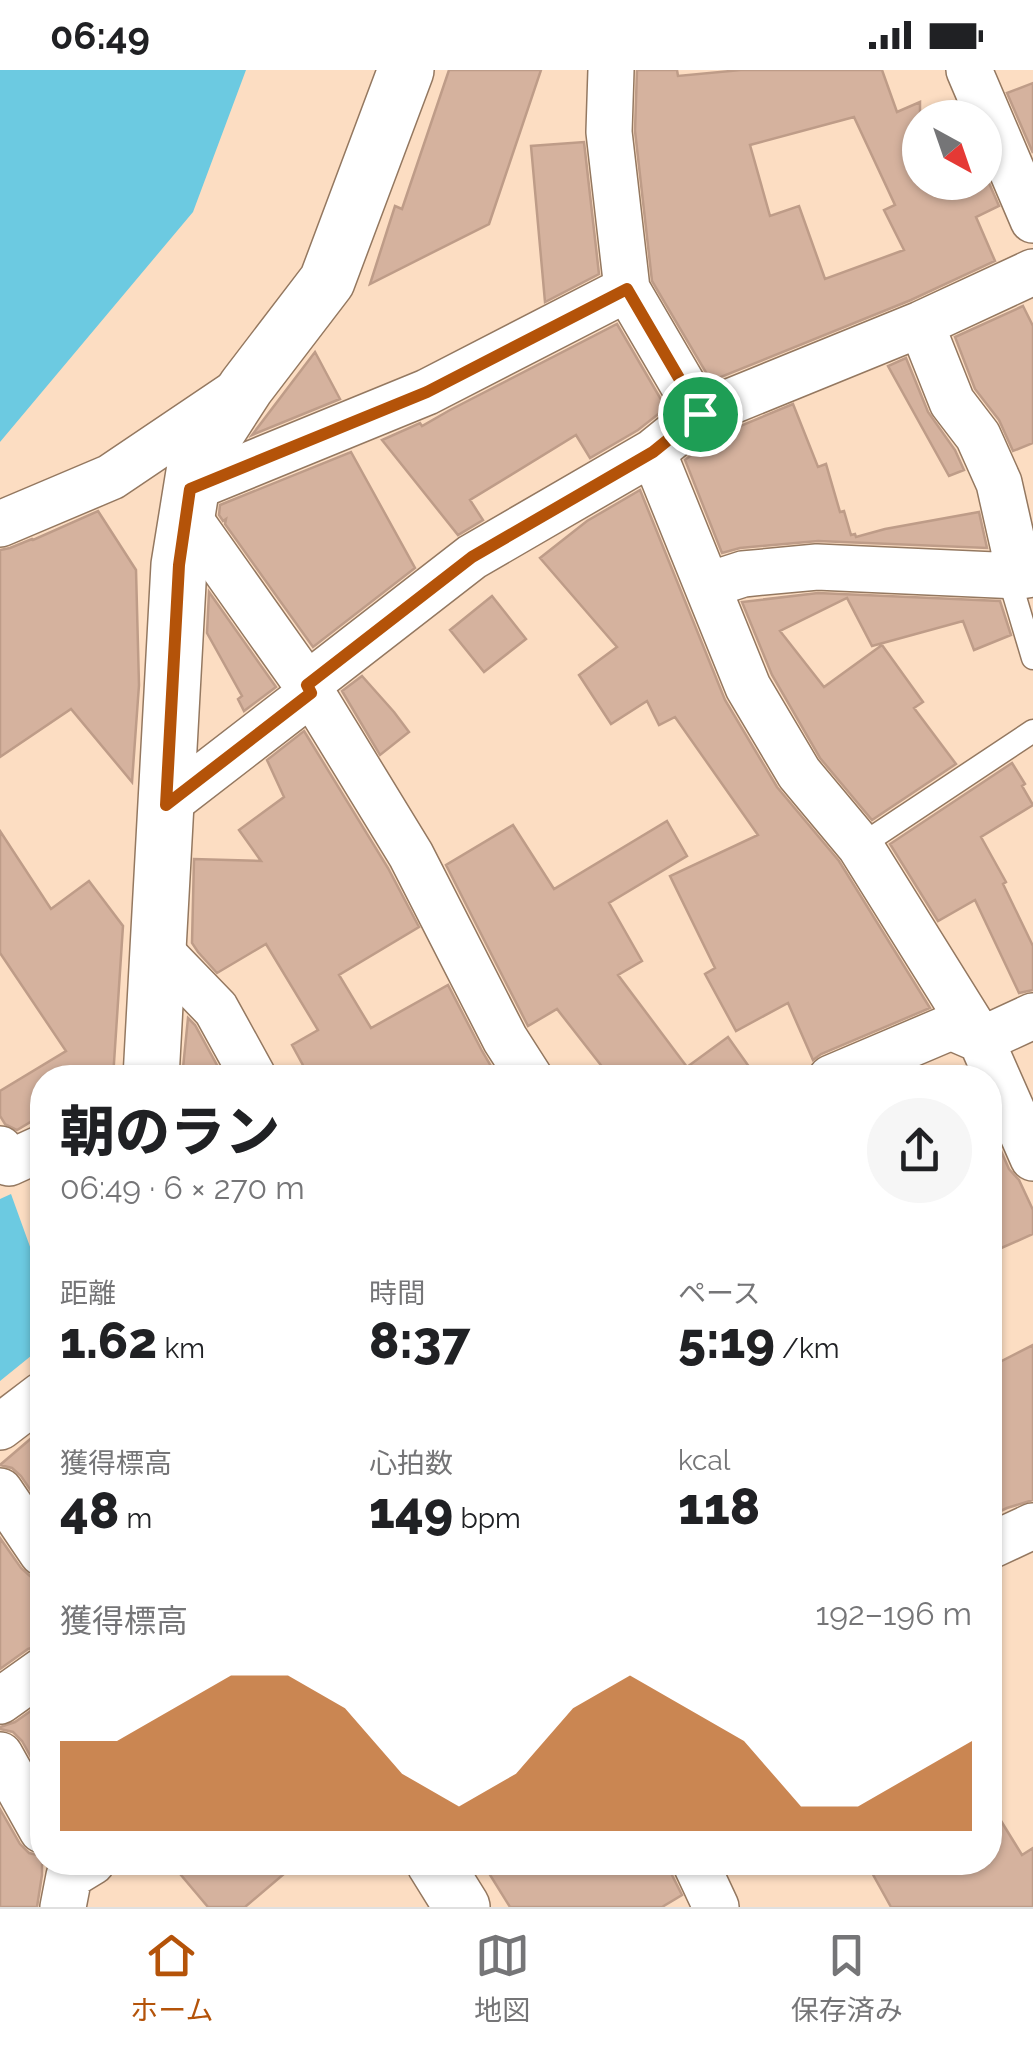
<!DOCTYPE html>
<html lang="ja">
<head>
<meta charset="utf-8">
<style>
	:root { --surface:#fff; --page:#f6f6f6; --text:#202124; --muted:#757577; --line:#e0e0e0; --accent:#b45309 }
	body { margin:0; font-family:Raleway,"Noto Sans JP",sans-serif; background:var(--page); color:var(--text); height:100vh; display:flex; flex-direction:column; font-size:38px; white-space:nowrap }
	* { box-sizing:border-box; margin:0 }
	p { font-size:32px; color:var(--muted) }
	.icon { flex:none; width:55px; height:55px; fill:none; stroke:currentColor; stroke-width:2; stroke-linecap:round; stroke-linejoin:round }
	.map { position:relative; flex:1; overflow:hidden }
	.panel { position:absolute; left:30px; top:995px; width:972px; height:810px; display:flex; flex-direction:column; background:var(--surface); border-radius:40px; box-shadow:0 2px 8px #0004 }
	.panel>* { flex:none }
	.needle { width:65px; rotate:140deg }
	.fabs { position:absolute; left:902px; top:30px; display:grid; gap:20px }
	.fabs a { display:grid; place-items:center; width:100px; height:100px; border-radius:50%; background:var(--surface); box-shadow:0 2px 8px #0004; font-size:50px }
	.pin { position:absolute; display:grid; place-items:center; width:85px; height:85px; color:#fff; margin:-42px; border:5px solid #fff; border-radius:50%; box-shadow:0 2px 10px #0007 }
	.round { display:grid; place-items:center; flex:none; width:105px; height:105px; border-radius:52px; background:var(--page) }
	.head { display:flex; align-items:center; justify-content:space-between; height:170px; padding:0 30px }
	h1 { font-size:55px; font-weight:800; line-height:75px }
	.stats { display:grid; grid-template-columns:repeat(3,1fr); gap:15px; height:170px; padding:10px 30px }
	.stats div { display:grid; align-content:center }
	.stats b { font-size:50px; font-weight:800 }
	.stats small { font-size:28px; font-weight:400 }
	.stats p { font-size:28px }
	.chart { height:280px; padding:20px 30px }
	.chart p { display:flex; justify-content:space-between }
	.chart svg { width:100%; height:180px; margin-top:10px; fill:var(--accent); opacity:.7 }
	.status { display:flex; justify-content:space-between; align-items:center; height:70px; padding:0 50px; background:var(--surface); direction:ltr }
	.status svg { height:28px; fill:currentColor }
	.tab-bar { display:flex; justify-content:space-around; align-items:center; height:140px; border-top:2px solid var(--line); background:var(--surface); font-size:28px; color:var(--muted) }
	.tab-bar a { display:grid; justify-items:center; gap:5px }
	.tab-bar .active { color:var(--accent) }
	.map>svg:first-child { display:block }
	.water { fill:#6ccae1 }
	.building { fill:#d5b29e; stroke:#be9c88; stroke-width:2.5; fill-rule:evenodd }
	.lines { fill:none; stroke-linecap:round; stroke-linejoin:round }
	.lane-casing { stroke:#947860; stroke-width:25 }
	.street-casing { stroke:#947860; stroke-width:48 }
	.secondary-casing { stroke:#947860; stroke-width:58 }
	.lane { stroke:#fff; stroke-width:22 }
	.street { stroke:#fff; stroke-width:45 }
	.secondary { stroke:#fff; stroke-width:55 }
	.route-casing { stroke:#fff; stroke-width:20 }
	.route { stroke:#b45309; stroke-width:12 }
</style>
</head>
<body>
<div class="status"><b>06:49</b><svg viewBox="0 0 49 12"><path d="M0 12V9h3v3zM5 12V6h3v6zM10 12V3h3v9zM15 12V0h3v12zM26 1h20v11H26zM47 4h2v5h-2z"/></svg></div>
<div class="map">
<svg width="1033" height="1837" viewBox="0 0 1033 1837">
	<rect width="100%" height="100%" fill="#fcddc2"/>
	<path class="water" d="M0 0H246L193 142 0 372Z
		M11 1124 42 1210V1277L0 1311V1129Z"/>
	<path class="building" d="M449 0H541L489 154 370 214 395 136 402 139Z
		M637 0H677L678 6 741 0H882L897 42 920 32V112H985V104L999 136 976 147 995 191 911 230 711 311 652 211 635 61ZM854 47 895 135 884 140 904 180 825 209 799 136 770 146 750 75Z
		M1033 13V83L1007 23Z
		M584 72 599 204 545 232 531 76Z
		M1023 236 1033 256V373L1013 381 999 350 975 319 955 267Z
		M617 254 666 338 638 360 590 388 576 365 470 430 483 450 458 465 382 370 420 353 422 356 450 340Z
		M315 282 340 329 252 365Z
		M906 288 928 342 955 380 964 400 949 406 888 296Z
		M793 334 818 397 826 394 840 442 844 441 851 465 855 464 856 467 885 459 979 442 987 478 818 471 740 478 722 483 685 390 714 367Z
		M351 382 415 498 313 577 225 454 226 449 223 451 219 445 220 435Z
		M640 420 725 630 777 717 839 791 930 938 821 984 813 990 788 933 736 961 705 904 715 898 670 806 758 765 675 647 659 655 647 631 611 654 579 605 617 577 540 488 587 451Z
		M98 441 136 500 139 615 132 712 71 639 0 687V480L10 478 32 469 33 470Z
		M209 522 276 617 244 641 238 629 242 626 207 563Z
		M818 523 1000 531 1011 565 974 580 963 551 872 576 847 528 780 561 824 617 882 575 923 632 914 638 956 694 872 750 820 688 772 605 742 532Z
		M492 526 526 569 484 602 450 560Z
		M362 606 394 642 409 662 380 685 342 621Z
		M304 661 388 798 419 857 339 905 371 958 448 915 482 981 498 1008H310L292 975 318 960 266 874 217 903 198 882 192 873 194 789 261 791 239 760 284 727 267 690Z
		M1012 693 1025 714 1022 716 1033 735 981 767 1006 812 1003 814 1033 876V920L1019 923 975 830 938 851 890 774Z
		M667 751 687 786 609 833 642 891 618 905 687 997 728 967 757 1008H611L557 939 528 956 446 795 513 755 554 819Z
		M0 761 51 839 89 811 123 856 113 1008H42V1045L17 1060 5 1054 0 1046V1021L66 981 0 883Z
		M188 948 195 955 224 1008H182Z
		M990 1056 1009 1099 1019 1110 1033 1140V1164L990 1183Z
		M1033 1275V1430L1007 1438 990 1446V1297Z
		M42 1359V1437L21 1406 12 1398 0 1395Z
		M0 1468 21 1498 30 1506 42 1509V1575L28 1579 0 1599Z
		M42 1633V1707L22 1671 13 1662 0 1659V1657L15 1652Z
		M990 1733 1022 1785 1033 1778V1837H891L866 1792H990Z
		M0 1739 20 1774 29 1783 42 1786V1805L37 1837H0Z
		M170 1792H298L245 1837H208Z
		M482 1792H669L671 1803 682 1825 662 1837H510Z"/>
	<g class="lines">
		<g class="lane-casing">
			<path id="lane" d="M1020 506 1013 521 1033 588
				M860 776 1033 661"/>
		</g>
		<g class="street-casing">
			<path id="street" d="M611 0 609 62 627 219 700 344
				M969 0 1033 150
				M921 254 952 332 978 366 999 413 1020 506
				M653 382 748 617 799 703 860 776 981 970 1033 1088
				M190 419 427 322 627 219
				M186 444 307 615 411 785 505 969 530 1008
				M0 454 111 407 240 320
				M709 515 743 504 817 497 1020 506 1033 504
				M307 615 472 487 653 382 700 344 921 254 1033 202
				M166 735 311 623
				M157 878 216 939 254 1008
				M831 1008 951 957 981 970 1033 946
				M0 1079 9 1093 42 1078
				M0 1357 42 1325
				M0 1421 42 1483
				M990 1476 1033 1456
				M0 1631 42 1601
				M0 1685 42 1760
				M695 1792 716 1837
				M63 1837 69 1806 92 1792"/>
		</g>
		<g class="secondary-casing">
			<path id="secondary" d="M151 1008 179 495 195 396 246 317 327 211 406 0
				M434 1792 462 1837"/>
		</g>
		<use href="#lane" class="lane"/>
		<use href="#street" class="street"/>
		<use href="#secondary" class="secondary"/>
	</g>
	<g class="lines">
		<g class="route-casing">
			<path id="route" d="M627 219 700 344 653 382 472 487 307 615 311 623 166 735 179 495 190 419 427 322Z"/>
		</g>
		<use href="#route" class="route"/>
	</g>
</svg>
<div class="fabs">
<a><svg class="needle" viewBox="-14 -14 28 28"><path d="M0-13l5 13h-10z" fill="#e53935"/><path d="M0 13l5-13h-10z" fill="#757577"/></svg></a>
</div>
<div class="pin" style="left:700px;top:344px;background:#1e9e55"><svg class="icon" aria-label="arrive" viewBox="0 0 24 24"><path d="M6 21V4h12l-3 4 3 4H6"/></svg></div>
<section class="panel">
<div class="head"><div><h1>朝のラン</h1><p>06:49 · 6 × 270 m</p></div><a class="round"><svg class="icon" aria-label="share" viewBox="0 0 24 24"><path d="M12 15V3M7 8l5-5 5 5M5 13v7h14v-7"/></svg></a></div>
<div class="stats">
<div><p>距離</p><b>1.62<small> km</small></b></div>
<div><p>時間</p><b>8:37</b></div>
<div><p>ペース</p><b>5:19<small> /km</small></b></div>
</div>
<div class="stats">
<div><p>獲得標高</p><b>48<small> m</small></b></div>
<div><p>心拍数</p><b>149<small> bpm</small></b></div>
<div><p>kcal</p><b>118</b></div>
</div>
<div class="chart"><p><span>獲得標高</span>192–196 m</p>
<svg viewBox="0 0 160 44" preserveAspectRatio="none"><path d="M0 44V22L10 22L20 14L30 6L40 6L50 14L60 30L70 38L80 30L90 14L100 6L110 14L120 22L130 38L140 38L150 30L160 22V44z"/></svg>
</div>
</section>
</div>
<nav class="tab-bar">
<a class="active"><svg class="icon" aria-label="home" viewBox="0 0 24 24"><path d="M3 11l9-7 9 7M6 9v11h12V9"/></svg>ホーム</a>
<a><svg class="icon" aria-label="map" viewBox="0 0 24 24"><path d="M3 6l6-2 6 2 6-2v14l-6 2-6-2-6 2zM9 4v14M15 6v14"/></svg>地図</a>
<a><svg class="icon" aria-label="saved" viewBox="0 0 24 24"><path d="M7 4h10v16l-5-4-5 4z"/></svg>保存済み</a>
</nav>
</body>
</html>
